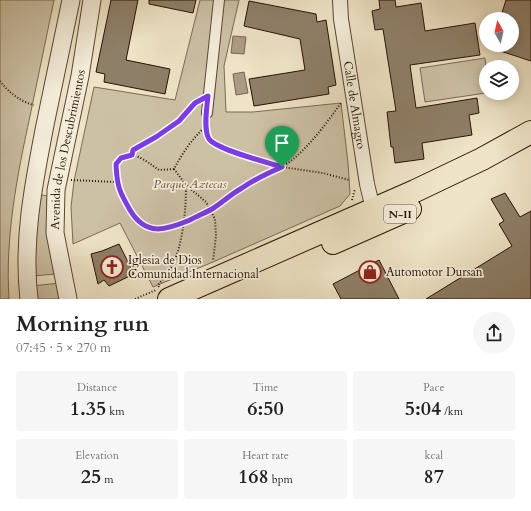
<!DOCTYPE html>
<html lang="en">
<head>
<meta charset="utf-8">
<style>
	:root { --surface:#fff; --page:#f6f6f6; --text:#222; --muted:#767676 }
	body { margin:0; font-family:Cardo,serif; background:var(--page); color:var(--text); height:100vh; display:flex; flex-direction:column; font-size:15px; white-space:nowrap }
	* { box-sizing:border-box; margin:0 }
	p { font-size:13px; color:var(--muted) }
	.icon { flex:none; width:22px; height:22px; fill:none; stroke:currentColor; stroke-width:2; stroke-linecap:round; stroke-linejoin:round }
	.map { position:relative; height:299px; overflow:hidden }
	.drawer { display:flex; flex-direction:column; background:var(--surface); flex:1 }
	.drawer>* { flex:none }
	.needle { width:26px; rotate:352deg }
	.fabs { position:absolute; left:479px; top:12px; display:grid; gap:8px }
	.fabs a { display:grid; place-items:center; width:40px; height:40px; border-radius:50%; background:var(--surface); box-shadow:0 2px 10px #0003; font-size:20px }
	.pin { position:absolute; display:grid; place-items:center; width:34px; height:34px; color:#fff; margin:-41px -17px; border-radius:50% 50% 50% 0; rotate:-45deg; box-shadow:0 0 4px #0007 }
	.pin .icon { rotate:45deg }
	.round { display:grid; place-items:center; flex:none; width:42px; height:42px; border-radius:21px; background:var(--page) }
	.headline { display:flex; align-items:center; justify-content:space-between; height:68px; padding:0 16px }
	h1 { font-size:22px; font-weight:600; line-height:30px }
	.metrics { display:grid; grid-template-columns:repeat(3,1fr); gap:6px; height:68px; padding:4px 16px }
	.metrics div { display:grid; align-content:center; border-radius:4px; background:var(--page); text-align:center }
	.metrics b { font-size:20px; font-weight:600 }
	.metrics small { font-size:11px; font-weight:400 }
	.metrics p { font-size:11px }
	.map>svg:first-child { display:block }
	.green { fill:#ccc0a5; stroke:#7a6a54 }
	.water { fill:#aa9c84; stroke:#766550 }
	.building { fill:#8e7f68; stroke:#271303 }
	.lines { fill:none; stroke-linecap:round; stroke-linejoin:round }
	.pedestrian-casing { stroke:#594734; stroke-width:12 }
	.minor-casing { stroke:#594734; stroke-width:16 }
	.tertiary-casing { stroke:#594734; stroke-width:19 }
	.primary-casing { stroke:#271303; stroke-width:24 }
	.path { stroke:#271303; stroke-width:2; stroke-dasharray:1 2; stroke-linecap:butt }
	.pedestrian { stroke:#f4edda; stroke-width:10 }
	.minor { stroke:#f4edda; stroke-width:14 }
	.tertiary { stroke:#f4edda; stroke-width:17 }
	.primary { stroke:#eee3c6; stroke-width:22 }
	.route-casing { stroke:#fff; stroke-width:8 }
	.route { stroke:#7c3aed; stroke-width:5 }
	.labels { text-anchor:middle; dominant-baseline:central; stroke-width:3.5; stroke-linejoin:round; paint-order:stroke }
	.shield { fill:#f4edda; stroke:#645444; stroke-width:1 }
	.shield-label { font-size:11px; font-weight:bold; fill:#271303 }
	.street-label { font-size:12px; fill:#271303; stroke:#f4edda }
	.park-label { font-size:12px; font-style:italic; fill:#61503c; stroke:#f4edda }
	.poi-label { font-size:12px; fill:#271303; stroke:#f4edda; text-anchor:start }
</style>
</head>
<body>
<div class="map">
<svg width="531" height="299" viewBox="0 0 531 299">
	<rect width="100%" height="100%" fill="#eee3c6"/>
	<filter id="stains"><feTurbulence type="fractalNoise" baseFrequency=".005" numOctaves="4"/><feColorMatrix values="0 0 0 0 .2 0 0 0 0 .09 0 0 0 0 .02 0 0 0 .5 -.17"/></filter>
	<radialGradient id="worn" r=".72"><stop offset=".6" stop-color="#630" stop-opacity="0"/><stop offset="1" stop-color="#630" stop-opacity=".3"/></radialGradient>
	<path class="green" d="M0 0H54C46 39 38 77 30 116 17 176 5 237 9 299H0Z
		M200 0H239L224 66 226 112H253L341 103 348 163 350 194 340 206 213 262 153 287 120 223 73 244 71 207 74 181 94 87 175 100Z
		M485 58 486 67V93L425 102 420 68Z
		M37 194 48 196 57 274 32 276Z
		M60 283 63 299H34L32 286Z"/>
	<path class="water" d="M233 36 246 37 244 54 231 53Z
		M244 72 248 93 236 95 233 74Z"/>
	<path class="building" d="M111 0H138L126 60 170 69 165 94 104 82 105 74 96 72Z
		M149 0H196L193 13 149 4Z
		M379 0H395L396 7 421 3 425 31 475 23 480 55 410 65 416 108 477 98 479 113 469 115 472 135 422 143 424 159 395 163 393 147H391L387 112 396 111 383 29 375 30 372 11 380 9Z
		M506 0H531V61L488 47V45H512V19H500Z
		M249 1 316 14 317 22 326 20 336 85 328 87 329 94 254 106 249 79 305 70 300 39 244 26Z
		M505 193 520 217 531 211V299H426L512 246 499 224 504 221 491 199Z
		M119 244 134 274 109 286 104 280 98 284 91 254 102 251Z
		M379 260 399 299H341L333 284Z"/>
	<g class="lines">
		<g class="pedestrian-casing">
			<path id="pedestrian" d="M207 113 219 0"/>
		</g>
		<g class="minor-casing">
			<g id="minor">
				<path id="s1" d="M340 0 341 19 367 184 373 209"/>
			</g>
		</g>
		<g class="tertiary-casing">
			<g id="tertiary">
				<path d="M29 299C22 240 34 182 45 125 54 83 62 42 71 0"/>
				<path id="s2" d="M68 299 55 233 56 190 80 76 92 0"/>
			</g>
		</g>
		<g class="primary-casing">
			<path id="primary" d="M333 243 410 209
				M169 299 415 191 482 159 531 132"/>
		</g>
		<path class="path" d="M0 81C8 92 21 102 34 105
			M206 126C192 139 183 152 174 169L159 170C144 160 132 147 116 164 117 186 119 191 130 209 134 217 143 227 152 229 167 232 198 218 211 210 222 203 231 195 241 188 259 176 282 170 298 155 315 139 328 121 341 103
			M206 126 209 139 219 147 282 167 323 173 349 180
			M132 155 133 150 156 137 179 121 197 102
			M174 169 186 185 206 202 215 219 216 236 213 261
			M71 180 116 182
			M352 200 355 189
			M159 287 158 285C162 280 167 275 170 270 183 248 186 210 186 185
			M135 299 156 290"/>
		<use href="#pedestrian" class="pedestrian"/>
		<use href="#minor" class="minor"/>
		<use href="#tertiary" class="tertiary"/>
		<use href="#primary" class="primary"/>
	</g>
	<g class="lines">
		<g class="route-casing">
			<path id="route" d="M208 96C207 107 203 129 209 139 217 150 267 162 282 167 268 173 255 179 242 188 231 194 222 203 212 209 205 213 197 216 190 220 166 230 146 237 130 210 119 191 117 186 116 164L121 158 132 155 133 150 156 137 179 121 195 103Z"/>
		</g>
		<use href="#route" class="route"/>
	</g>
	<defs>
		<g id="church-ring" transform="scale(1.15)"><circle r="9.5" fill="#f4edda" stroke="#8f2418" stroke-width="1.5"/><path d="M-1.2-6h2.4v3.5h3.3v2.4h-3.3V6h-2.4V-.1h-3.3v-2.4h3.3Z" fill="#8f2418"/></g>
		<g id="shop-ring" transform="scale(1.15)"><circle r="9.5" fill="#f4edda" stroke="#8f2418" stroke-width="1.5"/><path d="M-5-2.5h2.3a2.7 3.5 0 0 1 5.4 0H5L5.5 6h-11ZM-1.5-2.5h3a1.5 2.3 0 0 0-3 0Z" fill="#8f2418"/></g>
	</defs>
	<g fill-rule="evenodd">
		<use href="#church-ring" x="112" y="267"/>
		<use href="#shop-ring" x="370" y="272"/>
	</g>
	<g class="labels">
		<rect class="shield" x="384" y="205" width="32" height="18" rx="3"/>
		<g class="shield-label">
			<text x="400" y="214">N-II</text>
		</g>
		<g class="street-label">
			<text stroke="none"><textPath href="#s1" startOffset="106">Calle de Almagro</textPath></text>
			<text stroke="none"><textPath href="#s2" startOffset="152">Avenida de los Descubrimientos</textPath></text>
		</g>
		<g class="park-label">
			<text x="190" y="184">Parque Aztecas</text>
		</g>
		<g class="poi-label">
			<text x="128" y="260">Iglesia de Dios<tspan x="128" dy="14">Comunidad Internacional</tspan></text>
			<text x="386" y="272">Automotor Dursan</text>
		</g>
	</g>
	<rect width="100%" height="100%" filter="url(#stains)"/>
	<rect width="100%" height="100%" fill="url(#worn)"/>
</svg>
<div class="fabs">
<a><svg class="needle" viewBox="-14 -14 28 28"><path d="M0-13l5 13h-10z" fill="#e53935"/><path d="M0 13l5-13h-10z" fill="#767676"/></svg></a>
<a><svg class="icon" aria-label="layers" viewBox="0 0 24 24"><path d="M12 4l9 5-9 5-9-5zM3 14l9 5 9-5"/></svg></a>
</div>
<div class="pin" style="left:282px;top:167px;background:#1e9e55"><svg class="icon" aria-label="arrive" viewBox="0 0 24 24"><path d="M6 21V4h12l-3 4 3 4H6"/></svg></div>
</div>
<section class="drawer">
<div class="headline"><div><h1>Morning run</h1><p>07:45 · 5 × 270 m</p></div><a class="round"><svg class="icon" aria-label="share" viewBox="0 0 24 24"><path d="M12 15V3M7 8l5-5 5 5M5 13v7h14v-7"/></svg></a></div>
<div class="metrics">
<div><p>Distance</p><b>1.35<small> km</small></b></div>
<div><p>Time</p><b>6:50</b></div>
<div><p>Pace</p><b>5:04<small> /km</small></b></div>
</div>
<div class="metrics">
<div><p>Elevation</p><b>25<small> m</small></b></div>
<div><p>Heart rate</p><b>168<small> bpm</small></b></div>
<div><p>kcal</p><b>87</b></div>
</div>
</section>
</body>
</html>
